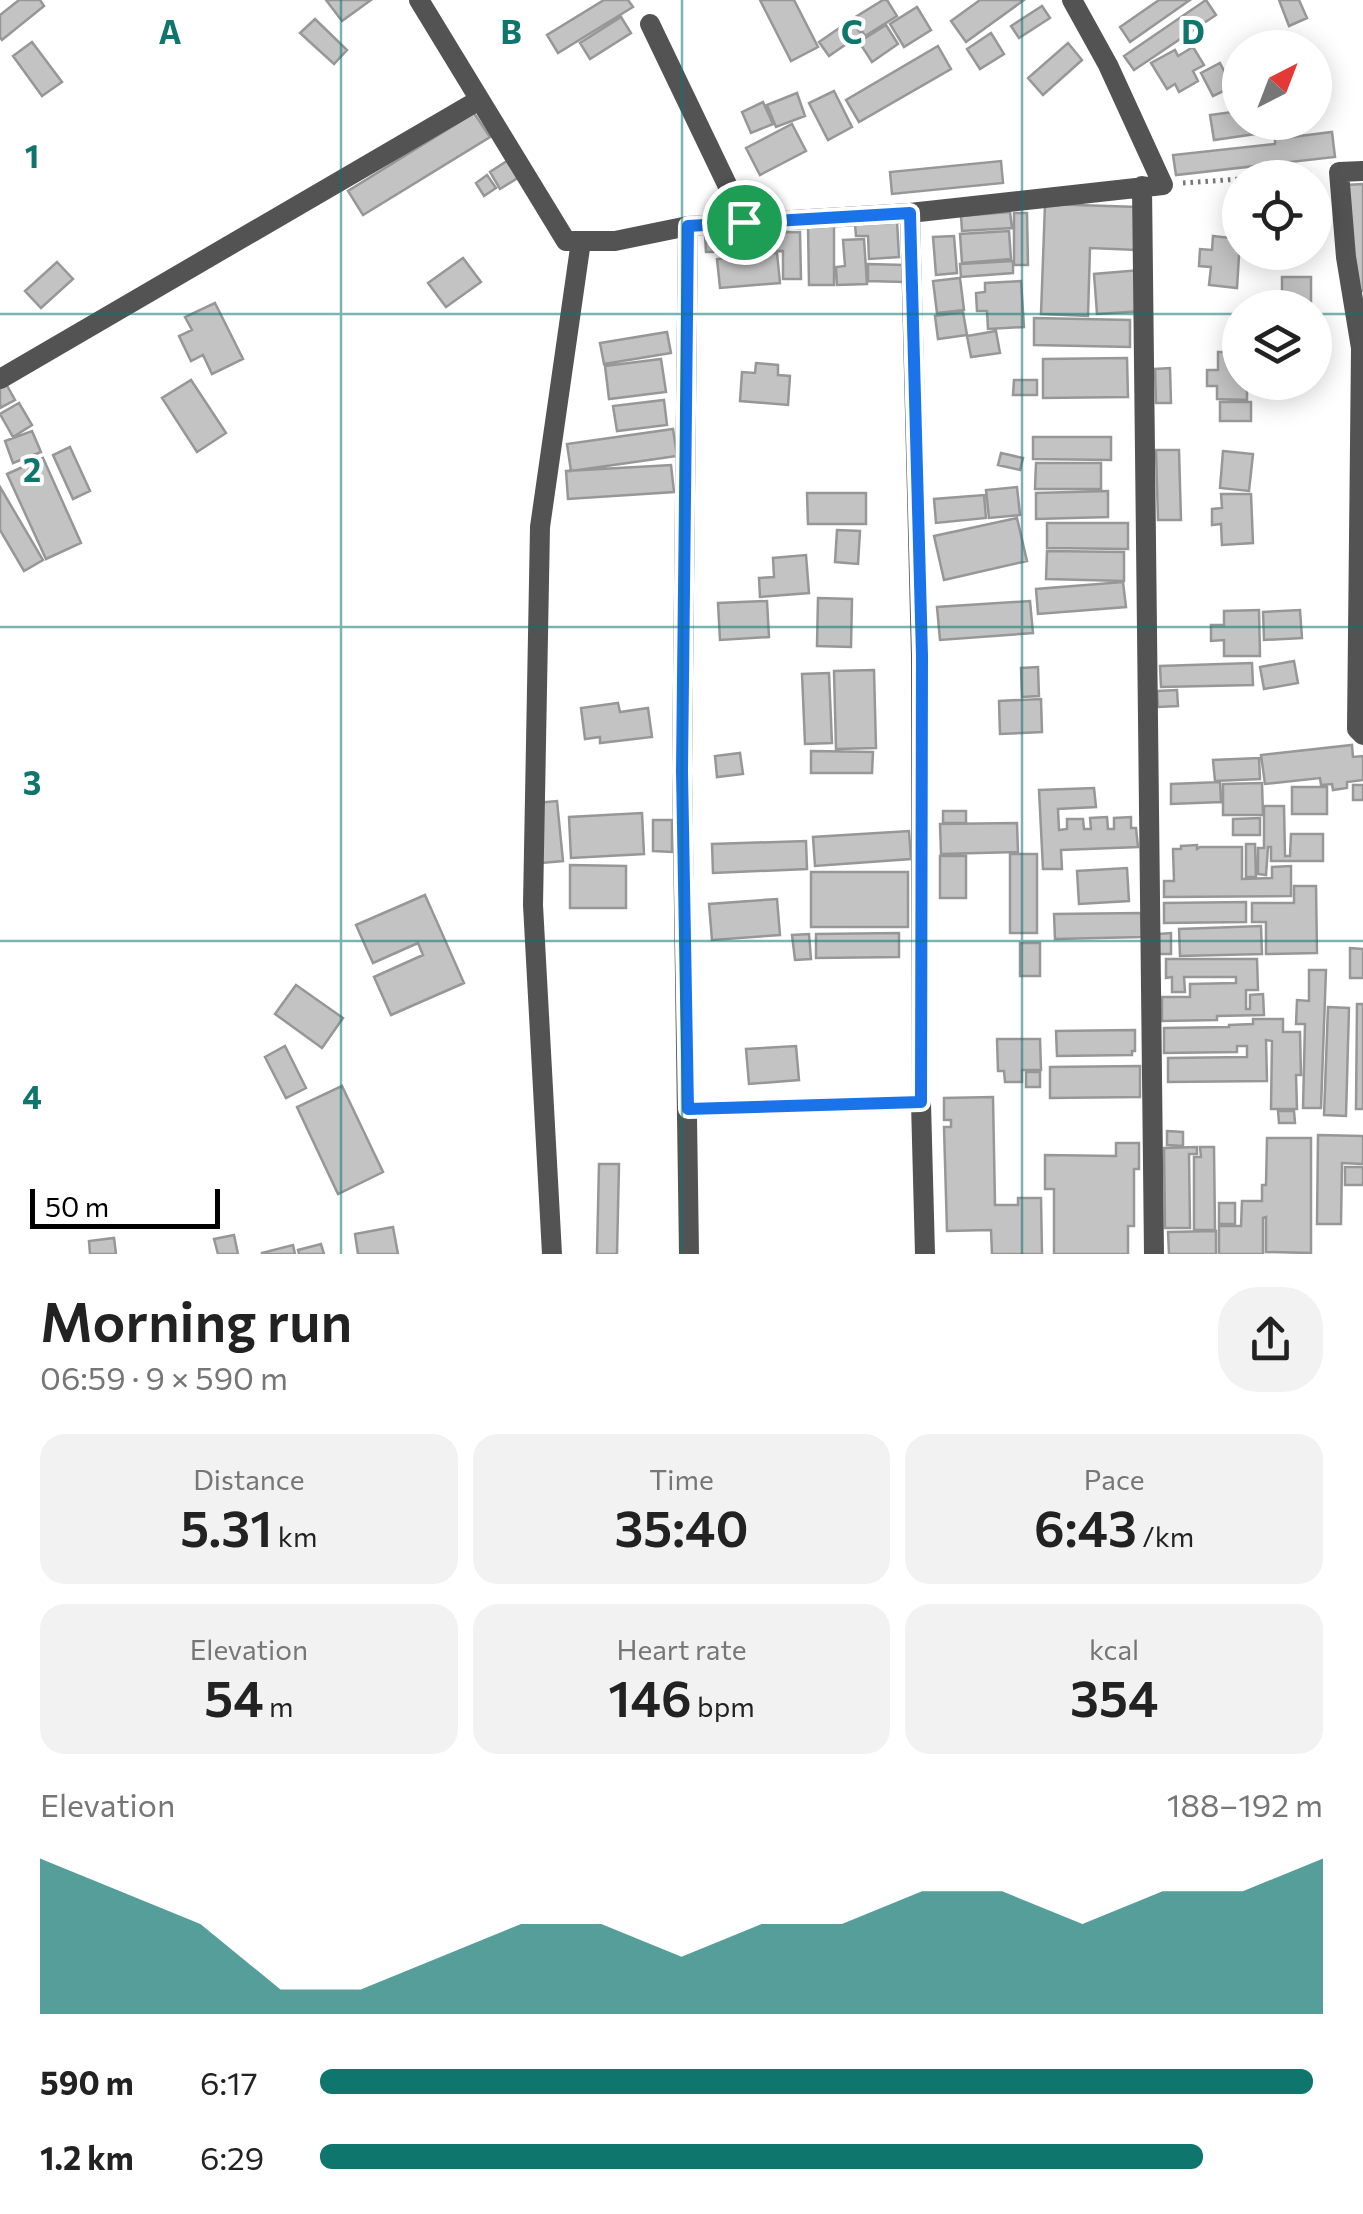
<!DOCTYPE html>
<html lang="en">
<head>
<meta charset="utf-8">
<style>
	:root { --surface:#fff; --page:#f2f2f2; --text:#222; --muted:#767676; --accent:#0f766e }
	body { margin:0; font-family:Commissioner,sans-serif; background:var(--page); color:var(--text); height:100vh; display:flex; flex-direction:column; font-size:38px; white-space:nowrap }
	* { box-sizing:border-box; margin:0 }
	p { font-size:32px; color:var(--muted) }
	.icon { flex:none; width:55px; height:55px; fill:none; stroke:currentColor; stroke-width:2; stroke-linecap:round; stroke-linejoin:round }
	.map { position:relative; height:1254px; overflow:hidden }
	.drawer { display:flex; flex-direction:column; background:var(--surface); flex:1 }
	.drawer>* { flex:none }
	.needle { width:65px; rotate:42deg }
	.tools { position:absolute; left:1222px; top:30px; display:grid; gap:20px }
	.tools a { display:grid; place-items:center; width:110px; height:110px; border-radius:50%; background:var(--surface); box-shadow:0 5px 25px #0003; font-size:50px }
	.scale { position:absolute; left:30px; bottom:25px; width:190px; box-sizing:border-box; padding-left:10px; border:5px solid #000; border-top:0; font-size:28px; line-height:35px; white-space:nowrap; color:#000; -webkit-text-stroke:8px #fff; paint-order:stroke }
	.pin { position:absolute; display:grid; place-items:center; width:85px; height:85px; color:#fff; margin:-42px; border:5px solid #fff; border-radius:50%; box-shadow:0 2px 10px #0007 }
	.round { display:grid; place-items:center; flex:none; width:105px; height:105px; border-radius:40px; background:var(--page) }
	.head { display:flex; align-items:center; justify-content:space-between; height:170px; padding:0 40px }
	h1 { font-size:55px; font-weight:600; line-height:75px }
	.metrics { display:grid; grid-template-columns:repeat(3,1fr); gap:15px; height:170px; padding:10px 40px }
	.metrics div { display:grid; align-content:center; border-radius:25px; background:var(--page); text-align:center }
	.metrics b { font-size:50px; font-weight:600 }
	.metrics small { font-size:28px; font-weight:400 }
	.metrics p { font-size:28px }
	.chart { height:280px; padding:20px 40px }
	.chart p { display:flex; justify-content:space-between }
	.chart svg { width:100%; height:180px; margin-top:10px; fill:var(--accent); opacity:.7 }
	ul { padding:0 40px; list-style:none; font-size:32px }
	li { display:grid; grid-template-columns:160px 120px 1fr; align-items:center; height:75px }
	li i { height:25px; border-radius:12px; background:var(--accent) }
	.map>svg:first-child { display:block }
	.building { fill:#c3c3c3; stroke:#979797; stroke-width:2.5 }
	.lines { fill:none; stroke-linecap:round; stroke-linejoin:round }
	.path { stroke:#757575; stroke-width:5; stroke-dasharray:2.5 5; stroke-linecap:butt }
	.minor { stroke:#535353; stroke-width:20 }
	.route-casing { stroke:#fff; stroke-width:20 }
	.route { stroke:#1a73e8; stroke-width:12 }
	.grid { fill:none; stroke:#0f766e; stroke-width:2.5; stroke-opacity:0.55 }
	.grid-label { font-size:32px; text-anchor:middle; font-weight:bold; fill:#0f766e; stroke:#fff; stroke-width:8; stroke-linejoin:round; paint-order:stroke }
</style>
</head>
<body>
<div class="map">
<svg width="1363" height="1254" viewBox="0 0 1363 1254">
	<rect width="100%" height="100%" fill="#fff"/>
	<path class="building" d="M19 0H40L44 6 2 40 0 37V15Z
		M326 0H371L342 21Z
		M604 0H628L633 7 558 53 547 35Z
		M760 0H794L818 47 791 61Z
		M883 0H887L897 16 865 36 854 18Z
		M980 0H1024L966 42 951 21Z
		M1159 0H1190L1130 42 1120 27Z
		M1206 0 1216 15 1134 70 1124 56Z
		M1279 0H1299L1307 18 1289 26Z
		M1042 6 1050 18 1019 38 1011 26Z
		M917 7 931 30 904 47 890 24Z
		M621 17 631 33 590 59 580 43Z
		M315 19 347 50 334 64 300 33Z
		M851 20 861 34 829 56 819 42Z
		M886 25 898 44 872 62 859 42Z
		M991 33 1004 54 980 69 967 49Z
		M32 42 62 82 42 96 13 56Z
		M1068 43 1082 60 1043 95 1028 78Z
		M938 46 951 69 859 122 846 100Z
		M1193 47 1204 65 1193 71 1198 81 1179 92 1175 84 1167 89 1151 63 1175 50 1178 56Z
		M1220 63 1232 87 1213 96 1201 73Z
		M834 91 852 127 828 140 809 103Z
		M797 93 805 116 776 127 767 105Z
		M763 102 773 124 751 133 742 112Z
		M1240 111V122H1254L1256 134 1214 140 1210 115Z
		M474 113 490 137 363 215 348 191Z
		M792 124 806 151 760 175 746 148Z
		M1332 132 1335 157 1176 175 1173 155 1275 144V139Z
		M510 159 521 176 500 189 490 172Z
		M1001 161 1003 183 892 194 890 172Z
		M487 175 496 188 484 196 476 183Z
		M1363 184V291L1355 292 1346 185Z
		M1045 204 1138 207 1137 250 1090 248 1088 316 1041 314Z
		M1010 212 1012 228 962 231 961 216Z
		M1014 213H1027L1028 265H1014Z
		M897 221 899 257 869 259 868 236H856L855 224Z
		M808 226H834V285H809Z
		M1009 231 1011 259 962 263 960 234Z
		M800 232 801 279H783V251L706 252 705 233Z
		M954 236 957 273 936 275 933 237Z
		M1213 236 1240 239 1237 288 1209 285 1211 267 1199 266 1200 249 1212 250Z
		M864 239 867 284 837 285 836 267 845 266 843 240Z
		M777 253 780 283 720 288 717 259Z
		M463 258 481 282 446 307 428 283Z
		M1013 261V273L961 277 960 264Z
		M57 262 73 279 41 308 25 291Z
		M868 264 904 265V282L868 281Z
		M1140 270 1143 311 1097 314 1094 274Z
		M1282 277H1311V305L1282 304Z
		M960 278 964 310 937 313 933 281Z
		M1021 281 1024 327 988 329 987 311H977L976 293 985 292V283Z
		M215 303 243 359 212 374 203 355 191 361 179 336 192 330 185 317Z
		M963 312 967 335 938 339 935 316Z
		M1034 318 1130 320V347L1034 345Z
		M996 331 1000 353 971 357 967 336Z
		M667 332 671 353 604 364 600 343Z
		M1218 352H1240V382H1247V400L1217 399V386H1207V370H1218Z
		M1127 358 1128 397 1043 398V359Z
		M661 359 666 392 609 399 605 366Z
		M756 363 778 365V375L790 376 788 405 740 401 742 372 755 373Z
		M1170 368 1171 403H1156L1155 369Z
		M191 380 226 433 197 452 162 398Z
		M1014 380H1037V395H1013Z
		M5 382 15 400 0 408V384Z
		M664 400 667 425 617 431 613 406Z
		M1220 402H1251V421H1220Z
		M19 403 32 425 13 437 0 414Z
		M673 429 677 456 571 471 567 444Z
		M32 431 41 452 13 463 5 441Z
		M1033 437H1111V460L1033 459Z
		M70 447 90 491 73 499 53 455Z
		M1156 450H1179L1181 520H1158Z
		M1223 451 1253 454 1249 491 1220 488Z
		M1001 453 1023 458 1020 470 998 465Z
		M43 458 81 543 46 559 7 474Z
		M1036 463H1101V489H1035Z
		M671 465 674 492 568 499 566 471Z
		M0 487 43 560 24 571 0 530Z
		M1017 487 1020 515 989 518 986 490Z
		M1108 491V517L1036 519V493Z
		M807 493H866V524H808Z
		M1221 494H1251L1253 543 1222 545 1221 524 1212 525V509L1222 508Z
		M984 495 986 518 936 523 934 499Z
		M1017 518 1027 561 944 580 934 536Z
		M1047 523H1128V549L1047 548Z
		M837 530 860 531 858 564 835 562Z
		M1047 551 1124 552V581L1046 579Z
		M806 555 809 593 760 597 759 578 774 577 773 558Z
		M1123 582 1126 607 1038 614 1036 589Z
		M818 598 852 599 851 647 817 646Z
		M767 601 769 637 720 640 718 603Z
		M1030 601 1033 633 940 640 937 607Z
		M1259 610 1260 656H1224V640L1211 641V625H1224V611Z
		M1300 610 1302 638 1264 640 1263 612Z
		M1294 661 1298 683 1264 689 1260 667Z
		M1252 663 1253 685 1161 687 1160 666Z
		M1038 667 1039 696 1022 697 1021 668Z
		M874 670 876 748 836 749 834 671Z
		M829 673 832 743 805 744 802 674Z
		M1177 690 1178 706 1158 707 1157 691Z
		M1041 699 1042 732 1000 734 999 701Z
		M618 703 620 712 648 708 652 737 600 743V737L585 739 581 708Z
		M1352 745 1353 757 1363 756V780L1347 782V788L1333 790 1332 784 1321 785 1320 778 1265 784 1261 755Z
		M811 751 873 752 872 773H811Z
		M740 753 743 774 717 777 715 756Z
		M1259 758 1260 779 1215 781 1213 760Z
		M1220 782 1221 802 1171 804V784Z
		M1262 783 1263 815H1223V784Z
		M1353 785H1363V800H1353Z
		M1292 787H1327V814H1292Z
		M1094 788 1096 807 1058 809 1059 830 1067 829V819H1083L1084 829H1091L1090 818 1107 817 1108 829H1114V818L1131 817V828H1136L1138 847 1061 850 1062 869H1043L1039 790Z
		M557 801 563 861 542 863 536 803Z
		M1264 806H1284L1285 856H1290L1291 834H1323V861H1271V847H1268L1266 875 1258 874V848H1264Z
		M943 811H966V823H943Z
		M642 813 644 854 571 858 569 817Z
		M1260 818V835H1233V819Z
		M653 820H672V852L653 851Z
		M1017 823 1018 852 941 854 940 824Z
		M909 831 911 859 815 866 813 837Z
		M806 841 807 869 713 873 712 844Z
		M1246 844H1255L1256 877H1246Z
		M1197 845V849L1200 847H1242V879L1272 878V867L1291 866V896L1164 897V881H1174L1173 849H1181V846Z
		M1010 854H1037V933H1010Z
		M940 856H966V898H940Z
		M570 865 626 866V908H570Z
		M1127 868 1129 901 1079 904 1077 871Z
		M811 872H908V927H811Z
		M1294 886H1316L1317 953 1266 954V922H1252V903H1294Z
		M425 895 464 983 391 1015 374 977 423 955 418 943 373 963 356 925Z
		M777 899 780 935 712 940 709 904Z
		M1246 902V922L1164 923V903Z
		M1141 913 1142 937 1055 939 1054 914Z
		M1261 926 1262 954 1180 956 1179 929Z
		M899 933V957L816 958V934Z
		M1171 933V954H1159V934Z
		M809 934 811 959 795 960 792 935Z
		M1020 943H1040V976H1020Z
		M1350 948 1363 949V978H1350Z
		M1166 959H1257L1258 990H1246V1009H1250V995L1263 994 1264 1015 1217 1016V1020L1162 1021V997H1190V984L1236 983V977H1184L1185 992H1172V977L1166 978Z
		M1309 970H1326L1321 1108H1303L1305 1024H1296L1297 1000 1309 1001Z
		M296 985 343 1018 322 1048 275 1014Z
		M1357 1004H1363V1109H1356Z
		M1328 1007 1349 1008 1346 1116 1324 1115Z
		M1253 1019H1283V1032H1300L1301 1075H1296L1297 1109H1271L1272 1041 1266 1040 1267 1081 1168 1082V1058L1247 1057V1046H1237V1052L1164 1053V1028L1229 1027V1025L1253 1024Z
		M1135 1030V1051H1132V1055L1057 1056 1056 1031Z
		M997 1039H1040L1041 1070H1022V1082H1005L1004 1071H998Z
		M285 1046 306 1088 286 1098 265 1057Z
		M796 1046 799 1080 749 1084 746 1049Z
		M1140 1066V1097L1050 1098V1067Z
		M1026 1072H1040V1087H1026Z
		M342 1086 383 1172 338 1194 297 1107Z
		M993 1097 995 1205H1018V1198H1041L1042 1254H992L991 1230 947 1231 944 1127H951V1120H944V1098Z
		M1278 1111H1294L1295 1123H1279Z
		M1167 1131 1183 1132V1146L1167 1145Z
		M1318 1135 1363 1136V1164L1342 1163 1341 1224H1317Z
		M1267 1138H1311V1253L1266 1252V1217L1263 1218V1254H1219V1226H1241L1242 1201H1262V1185H1266Z
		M1116 1143H1139V1169H1134V1226H1128V1254H1054V1189H1045V1155L1116 1156Z
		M1197 1147V1154H1189L1190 1228H1165L1164 1148Z
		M1200 1147H1214L1215 1230H1194V1157H1201Z
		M599 1164H619L617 1254H597Z
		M1345 1167H1363V1185H1345Z
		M1219 1203H1235V1224H1219Z
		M393 1227 398 1254H358L355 1234Z
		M1216 1231V1254H1169L1168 1232Z
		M234 1235 238 1254H218L214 1239Z
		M114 1238 116 1254H90L89 1241Z
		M321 1244 324 1254H299L298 1250Z
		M293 1245 295 1254H262V1253Z"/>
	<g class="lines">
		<path class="path" d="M1264 178 1316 174
			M1183 183 1240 179
			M706 1108 900 1103"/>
		<path class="minor" d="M419 0 566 241H615L688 226 910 213 1163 185 1108 65 1072 0
			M650 24 745 222
			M1363 171 1339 172 1346 257 1361 348 1357 729 1363 735
			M1142 186 1154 1254
			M910 213 921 656V1103L925 1254
			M688 226 682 771 689 1254
			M0 379 479 100
			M552 1254 533 905 540 527 581 241"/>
	</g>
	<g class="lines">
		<g class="route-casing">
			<path id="route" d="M910 213 922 656 921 1102 688 1109 682 771 688 226Z"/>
		</g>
		<use href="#route" class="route"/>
	</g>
	<path class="grid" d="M341 0V1254M682 0V1254M1022 0V1254M0 314H1240M1315 314H1363M0 627H1363M0 941H1363"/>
	<g class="grid-label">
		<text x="170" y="44">A</text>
		<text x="511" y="44">B</text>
		<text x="852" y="44">C</text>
		<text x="1193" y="44">D</text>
		<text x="32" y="168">1</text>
		<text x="32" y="482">2</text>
		<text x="32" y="795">3</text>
		<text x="32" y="1109">4</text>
	</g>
</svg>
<div class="tools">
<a><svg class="needle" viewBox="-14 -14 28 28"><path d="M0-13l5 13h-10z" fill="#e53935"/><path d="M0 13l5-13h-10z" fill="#767676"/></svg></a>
<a><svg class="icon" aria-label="locate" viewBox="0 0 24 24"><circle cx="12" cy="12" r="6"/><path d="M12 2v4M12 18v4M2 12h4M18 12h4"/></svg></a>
<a><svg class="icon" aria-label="layers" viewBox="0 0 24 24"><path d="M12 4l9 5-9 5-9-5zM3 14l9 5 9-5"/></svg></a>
</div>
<div class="scale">50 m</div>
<div class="pin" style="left:744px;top:222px;background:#1e9e55"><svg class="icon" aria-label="arrive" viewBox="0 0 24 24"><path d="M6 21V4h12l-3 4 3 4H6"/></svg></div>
</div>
<section class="drawer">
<div class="head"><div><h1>Morning run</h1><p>06:59 · 9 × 590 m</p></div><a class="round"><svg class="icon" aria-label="share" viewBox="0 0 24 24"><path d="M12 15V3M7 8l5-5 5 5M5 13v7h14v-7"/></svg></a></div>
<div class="metrics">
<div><p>Distance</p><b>5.31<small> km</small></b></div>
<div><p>Time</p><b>35:40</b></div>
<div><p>Pace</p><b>6:43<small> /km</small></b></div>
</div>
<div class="metrics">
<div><p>Elevation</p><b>54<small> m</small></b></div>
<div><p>Heart rate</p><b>146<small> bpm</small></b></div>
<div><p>kcal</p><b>354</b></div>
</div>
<div class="chart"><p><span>Elevation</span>188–192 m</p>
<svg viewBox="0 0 160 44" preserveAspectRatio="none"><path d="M0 44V6L10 14L20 22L30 38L40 38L50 30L60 22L70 22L80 30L90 22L100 22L110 14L120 14L130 22L140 14L150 14L160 6V44z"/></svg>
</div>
<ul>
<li><b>590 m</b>6:17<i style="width:99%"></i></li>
<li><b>1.2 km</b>6:29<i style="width:88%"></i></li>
</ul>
</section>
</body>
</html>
